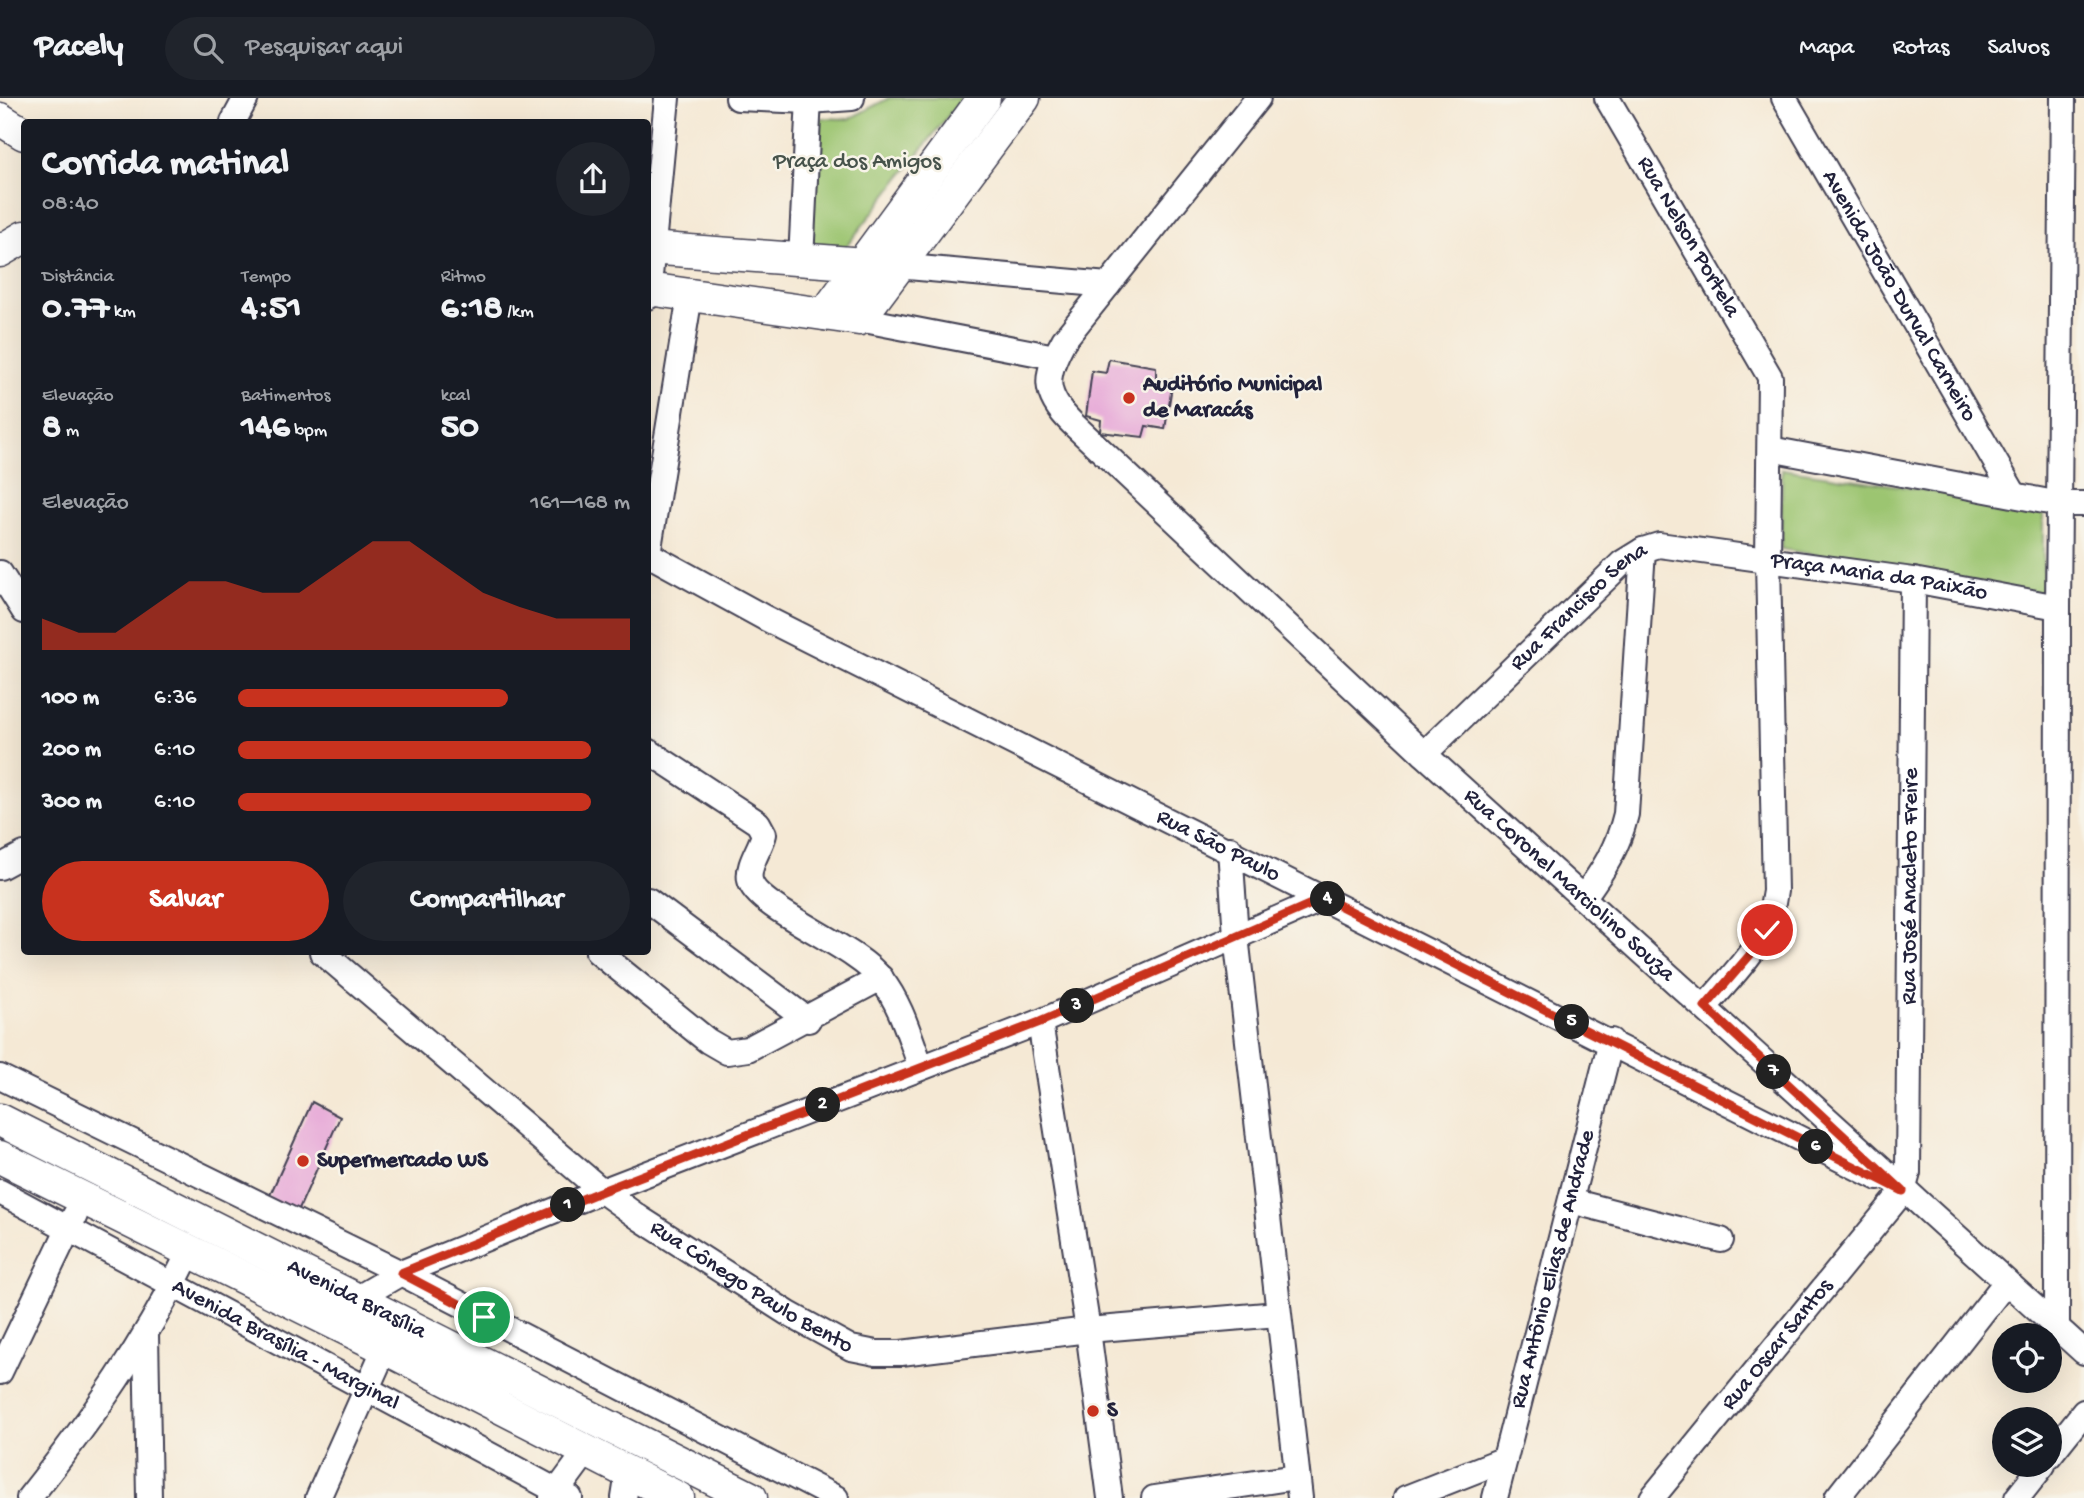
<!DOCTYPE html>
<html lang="pt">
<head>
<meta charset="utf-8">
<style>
	:root { --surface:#171b24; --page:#20242c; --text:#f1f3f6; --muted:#9ea1a6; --line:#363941; --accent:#c8321e }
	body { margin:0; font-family:"Gochi Hand",sans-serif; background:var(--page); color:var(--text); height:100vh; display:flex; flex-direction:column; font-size:26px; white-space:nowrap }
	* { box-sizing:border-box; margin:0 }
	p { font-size:23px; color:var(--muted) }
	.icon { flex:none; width:38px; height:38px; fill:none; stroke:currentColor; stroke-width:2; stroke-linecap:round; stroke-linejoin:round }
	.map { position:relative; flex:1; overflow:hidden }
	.panel { position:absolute; left:21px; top:21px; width:630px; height:836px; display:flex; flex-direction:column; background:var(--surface); border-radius:7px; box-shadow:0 7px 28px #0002 }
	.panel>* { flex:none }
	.tools { position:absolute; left:1992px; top:1225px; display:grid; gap:14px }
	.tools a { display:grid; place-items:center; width:70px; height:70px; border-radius:50%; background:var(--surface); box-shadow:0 7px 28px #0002; font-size:35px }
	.pin { position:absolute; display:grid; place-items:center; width:60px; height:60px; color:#fff; margin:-30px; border:4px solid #fff; border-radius:50%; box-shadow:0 2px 7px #0007 }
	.km { position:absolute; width:35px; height:35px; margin:-18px; border-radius:50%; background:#222; color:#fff; font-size:19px; line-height:35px; text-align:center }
	.round { display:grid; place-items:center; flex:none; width:74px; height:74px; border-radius:37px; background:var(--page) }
	.overview { display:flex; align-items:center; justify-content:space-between; height:119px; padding:0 21px }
	h1 { font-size:38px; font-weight:700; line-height:52px }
	.figures { display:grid; grid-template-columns:repeat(3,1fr); gap:10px; height:119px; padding:7px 21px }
	.figures div { display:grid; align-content:center }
	.figures b { font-size:35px; font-weight:700 }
	.figures small { font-size:19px; font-weight:400 }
	.figures p { font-size:19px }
	.chart { height:196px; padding:14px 21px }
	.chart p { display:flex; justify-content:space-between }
	.chart svg { width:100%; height:126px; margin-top:7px; fill:var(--accent); opacity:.7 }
	.action { display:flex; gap:14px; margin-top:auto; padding:14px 21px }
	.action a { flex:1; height:80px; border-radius:42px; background:var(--accent); color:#fff; font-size:28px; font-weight:700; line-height:80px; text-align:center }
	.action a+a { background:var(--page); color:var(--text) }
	ul { padding:0 21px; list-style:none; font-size:23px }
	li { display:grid; grid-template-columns:112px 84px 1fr; align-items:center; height:52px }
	li i { height:18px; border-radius:9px; background:var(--accent) }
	header { display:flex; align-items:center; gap:42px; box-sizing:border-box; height:98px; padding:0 35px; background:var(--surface); border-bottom:2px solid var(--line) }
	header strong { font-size:33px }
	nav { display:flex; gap:38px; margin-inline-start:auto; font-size:24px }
	.search { width:490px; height:63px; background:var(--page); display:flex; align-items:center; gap:18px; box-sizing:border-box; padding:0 24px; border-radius:38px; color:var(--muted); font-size:26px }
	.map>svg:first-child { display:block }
	.green { fill:#9cc571; stroke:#5f7456; stroke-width:2 }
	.building { fill:#e8afd9 }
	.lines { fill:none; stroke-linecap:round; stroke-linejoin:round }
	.minor-casing { stroke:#424052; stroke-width:28 }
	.major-casing { stroke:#424052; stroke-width:35 }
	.minor { stroke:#fff; stroke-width:24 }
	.major { stroke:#fff; stroke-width:32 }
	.route-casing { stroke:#fff; stroke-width:14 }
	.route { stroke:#c8321e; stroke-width:9 }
	.poi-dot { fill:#c8321e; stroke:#f7f3e8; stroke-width:2.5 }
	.labels { text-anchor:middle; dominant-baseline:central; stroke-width:5; stroke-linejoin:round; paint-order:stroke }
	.park-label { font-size:23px; fill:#47534b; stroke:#f7f3e8 }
	.street-label { font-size:23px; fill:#22223b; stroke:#f7f3e8 }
	.poi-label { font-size:23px; font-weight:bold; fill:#22223b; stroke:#f7f3e8; text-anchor:start }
</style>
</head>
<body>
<header>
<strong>Pacely</strong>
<div class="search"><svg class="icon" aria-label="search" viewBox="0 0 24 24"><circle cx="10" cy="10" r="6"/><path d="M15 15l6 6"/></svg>Pesquisar aqui</div>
<nav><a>Mapa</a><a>Rotas</a><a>Salvos</a></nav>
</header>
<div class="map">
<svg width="2084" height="1400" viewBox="0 0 2084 1400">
	<rect width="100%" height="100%" fill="#f7f3e8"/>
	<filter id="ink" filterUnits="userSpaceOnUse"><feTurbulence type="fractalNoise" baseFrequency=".0143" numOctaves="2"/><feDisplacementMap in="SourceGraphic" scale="14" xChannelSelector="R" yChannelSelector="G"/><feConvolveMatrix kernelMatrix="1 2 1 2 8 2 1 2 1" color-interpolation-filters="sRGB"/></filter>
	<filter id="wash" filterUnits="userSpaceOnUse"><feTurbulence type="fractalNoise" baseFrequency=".00686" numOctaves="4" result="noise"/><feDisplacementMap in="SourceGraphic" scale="28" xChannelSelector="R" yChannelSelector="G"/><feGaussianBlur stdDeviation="1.57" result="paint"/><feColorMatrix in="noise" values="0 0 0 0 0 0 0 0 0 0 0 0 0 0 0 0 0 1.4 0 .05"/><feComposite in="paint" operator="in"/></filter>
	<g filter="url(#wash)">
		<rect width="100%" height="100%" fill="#f5e9d5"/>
		<path class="green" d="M889 0H962L841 155 806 159 815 26 822 20 849 21Z
			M1782 371 2043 409V496L1781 451Z"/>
		<g id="blocks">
			<path class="building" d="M1109 261 1156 269V281L1173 282 1165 331 1146 328 1143 339 1100 334 1101 322 1086 318 1092 273 1106 275Z
				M312 1004 340 1019 294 1122 265 1108Z"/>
		</g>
	</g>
	<g filter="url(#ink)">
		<use href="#blocks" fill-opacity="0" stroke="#424052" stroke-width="2"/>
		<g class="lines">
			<g class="minor-casing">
				<g id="minor">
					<path d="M738 0 809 3 852 0"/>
					<path id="s1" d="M1258 0 1064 242C1044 278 1042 296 1073 326L1424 656 2084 1254"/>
					<path id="s2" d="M1607 0 1770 279 1768 463 1775 793C1769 845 1737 871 1705 909"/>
					<path id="s3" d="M1784 0 2014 396"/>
					<path d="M233 24 246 0"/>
					<path d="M801 162 809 0"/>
					<path d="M897 168 1108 187"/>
					<path id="s4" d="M690 197 648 456 765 520 1878 1080"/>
					<path d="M648 199 667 0"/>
					<path d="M859 221 1055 259"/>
					<path d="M1770 351 2060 406H2084"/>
					<path d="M0 475 24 513"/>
					<path d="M648 653 758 725 764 736C761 750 747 767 750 782 756 811 857 848 881 881 901 906 910 940 921 969"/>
					<path id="s5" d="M1424 656 1622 465 1643 452 1659 447 1913 482 2058 509"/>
					<path d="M1230 751 1236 838 1300 1400"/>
					<path d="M0 769 24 756"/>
					<path d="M1583 800C1603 773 1618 750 1626 716L1643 452"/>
					<path d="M648 802 808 922"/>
					<path id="s6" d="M322 854 602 1093 641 1121 789 1216 851 1250 876 1255H901L1088 1232 1278 1216"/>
					<path d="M598 854 708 943 727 954 748 951 881 880"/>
					<path d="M1040 924 1088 1232 1110 1400"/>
					<path d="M0 979 401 1175 836 1400"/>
					<path id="s7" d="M0 1094 570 1400"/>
					<path d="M1571 1103 1721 1142"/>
					<path d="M356 1201 401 1175 602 1093 1040 924 1325 800"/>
					<path d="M2057 1230 2058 509 2063 0"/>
					<path d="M146 1236 149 1400"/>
					<path d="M0 1274 75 1117"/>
					<path d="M2049 1358 2084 1314"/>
					<path d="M29 1400C91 1322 148 1242 190 1152"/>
					<path d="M318 1400 385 1250"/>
					<path d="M552 1400 586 1354"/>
					<path d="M624 1400 628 1375"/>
					<path d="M1154 1400 1296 1379"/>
					<path d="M1406 1400 1505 1361"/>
					<path id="s8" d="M1495 1400 1611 943"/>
					<path id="s9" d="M1652 1400 1903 1093 1908 1075 1913 482"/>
					<path d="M1837 1400 2006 1184"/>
					<path d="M2017 1400 2043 1367"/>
				</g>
			</g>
			<g class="major-casing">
				<g id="major">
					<path d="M0 21 24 36"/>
					<path d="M648 150 878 167"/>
					<path d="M0 153 24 139"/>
					<path d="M648 191 859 221 1024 0"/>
					<path d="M825 216 984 0"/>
					<path id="s10" d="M0 1022 751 1400"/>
					<path d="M0 1059 385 1250 678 1400"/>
				</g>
			</g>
			<use href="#minor" class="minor"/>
			<use href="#major" class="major"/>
		</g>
	</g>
	<g class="lines" filter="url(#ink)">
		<g class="route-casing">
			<path id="route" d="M484 1219 401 1175 602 1093 1040 924 1325 800 1903 1093 1705 909 1756 850 1767 832"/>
		</g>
		<use href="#route" class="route"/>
	</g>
	<g class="poi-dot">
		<circle cx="1129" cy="300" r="7"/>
		<circle cx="303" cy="1063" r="7"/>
		<circle cx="1093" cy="1313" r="7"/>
	</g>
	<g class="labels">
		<g class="park-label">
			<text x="857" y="64">Praça dos Amigos</text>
		</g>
		<g class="street-label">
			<text stroke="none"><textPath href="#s2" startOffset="161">Rua Nelson Portela</textPath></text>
			<text stroke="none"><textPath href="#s3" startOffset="229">Avenida João Durval Carneiro</textPath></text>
			<text stroke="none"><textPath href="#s5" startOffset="539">Praça Maria da Paixão</textPath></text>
			<text stroke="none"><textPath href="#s5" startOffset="214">Rua Francisco Sena</textPath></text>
			<text stroke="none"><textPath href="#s4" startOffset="903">Rua São Paulo</textPath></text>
			<text stroke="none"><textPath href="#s1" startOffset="1082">Rua Coronel Marciolino Souza</textPath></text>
			<text stroke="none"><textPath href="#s9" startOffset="702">Rua José Anacleto Freire</textPath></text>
			<text stroke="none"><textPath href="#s8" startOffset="236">Rua Antônio Elias de Andrade</textPath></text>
			<text stroke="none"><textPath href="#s6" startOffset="546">Rua Cônego Paulo Bento</textPath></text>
			<text stroke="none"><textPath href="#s10" startOffset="399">Avenida Brasília</textPath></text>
			<text stroke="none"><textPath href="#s9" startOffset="198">Rua Oscar Santos</textPath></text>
			<text stroke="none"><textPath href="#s7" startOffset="324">Avenida Brasília - Marginal</textPath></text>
		</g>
		<g class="poi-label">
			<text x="1143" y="287">Auditório Municipal<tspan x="1143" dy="26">de Maracás</tspan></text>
			<text x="317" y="1063">Supermercado WS</text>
			<text x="1107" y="1313">S</text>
		</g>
	</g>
</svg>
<div class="tools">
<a><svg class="icon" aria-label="locate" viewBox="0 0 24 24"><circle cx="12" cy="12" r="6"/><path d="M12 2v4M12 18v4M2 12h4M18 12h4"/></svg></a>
<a><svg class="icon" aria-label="layers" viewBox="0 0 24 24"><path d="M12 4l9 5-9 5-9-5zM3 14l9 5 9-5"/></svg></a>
</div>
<div class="pin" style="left:484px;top:1219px;background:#1e9e55"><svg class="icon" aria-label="arrive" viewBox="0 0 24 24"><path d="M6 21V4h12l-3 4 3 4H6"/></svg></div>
<div class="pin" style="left:1767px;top:832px;background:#d93025"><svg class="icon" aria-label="check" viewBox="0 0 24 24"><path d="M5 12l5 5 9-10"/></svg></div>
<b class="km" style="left:568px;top:1107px">1</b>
<b class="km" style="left:823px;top:1007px">2</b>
<b class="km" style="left:1077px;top:908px">3</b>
<b class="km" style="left:1328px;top:801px">4</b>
<b class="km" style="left:1572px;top:924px">5</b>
<b class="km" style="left:1816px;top:1049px">6</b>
<b class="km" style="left:1774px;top:974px">7</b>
<section class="panel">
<div class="overview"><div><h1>Corrida matinal</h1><p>08:40</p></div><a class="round"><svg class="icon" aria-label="share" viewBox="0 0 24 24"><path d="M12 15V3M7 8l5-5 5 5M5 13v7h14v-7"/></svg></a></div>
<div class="figures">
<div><p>Distância</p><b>0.77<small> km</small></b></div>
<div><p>Tempo</p><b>4:51</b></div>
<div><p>Ritmo</p><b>6:18<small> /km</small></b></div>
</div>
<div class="figures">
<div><p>Elevação</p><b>8<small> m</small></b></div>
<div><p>Batimentos</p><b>146<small> bpm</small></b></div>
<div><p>kcal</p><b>50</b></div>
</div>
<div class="chart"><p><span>Elevação</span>161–168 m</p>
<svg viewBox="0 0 160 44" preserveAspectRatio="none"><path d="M0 44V33L10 38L20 38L30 29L40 20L50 20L60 24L70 24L80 15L90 6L100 6L110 15L120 24L130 29L140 33L150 33L160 33V44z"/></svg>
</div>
<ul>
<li><b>100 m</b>6:36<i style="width:69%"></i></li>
<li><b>200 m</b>6:10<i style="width:90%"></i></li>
<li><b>300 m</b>6:10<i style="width:90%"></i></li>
</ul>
<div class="action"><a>Salvar</a><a>Compartilhar</a></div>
</section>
</div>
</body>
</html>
